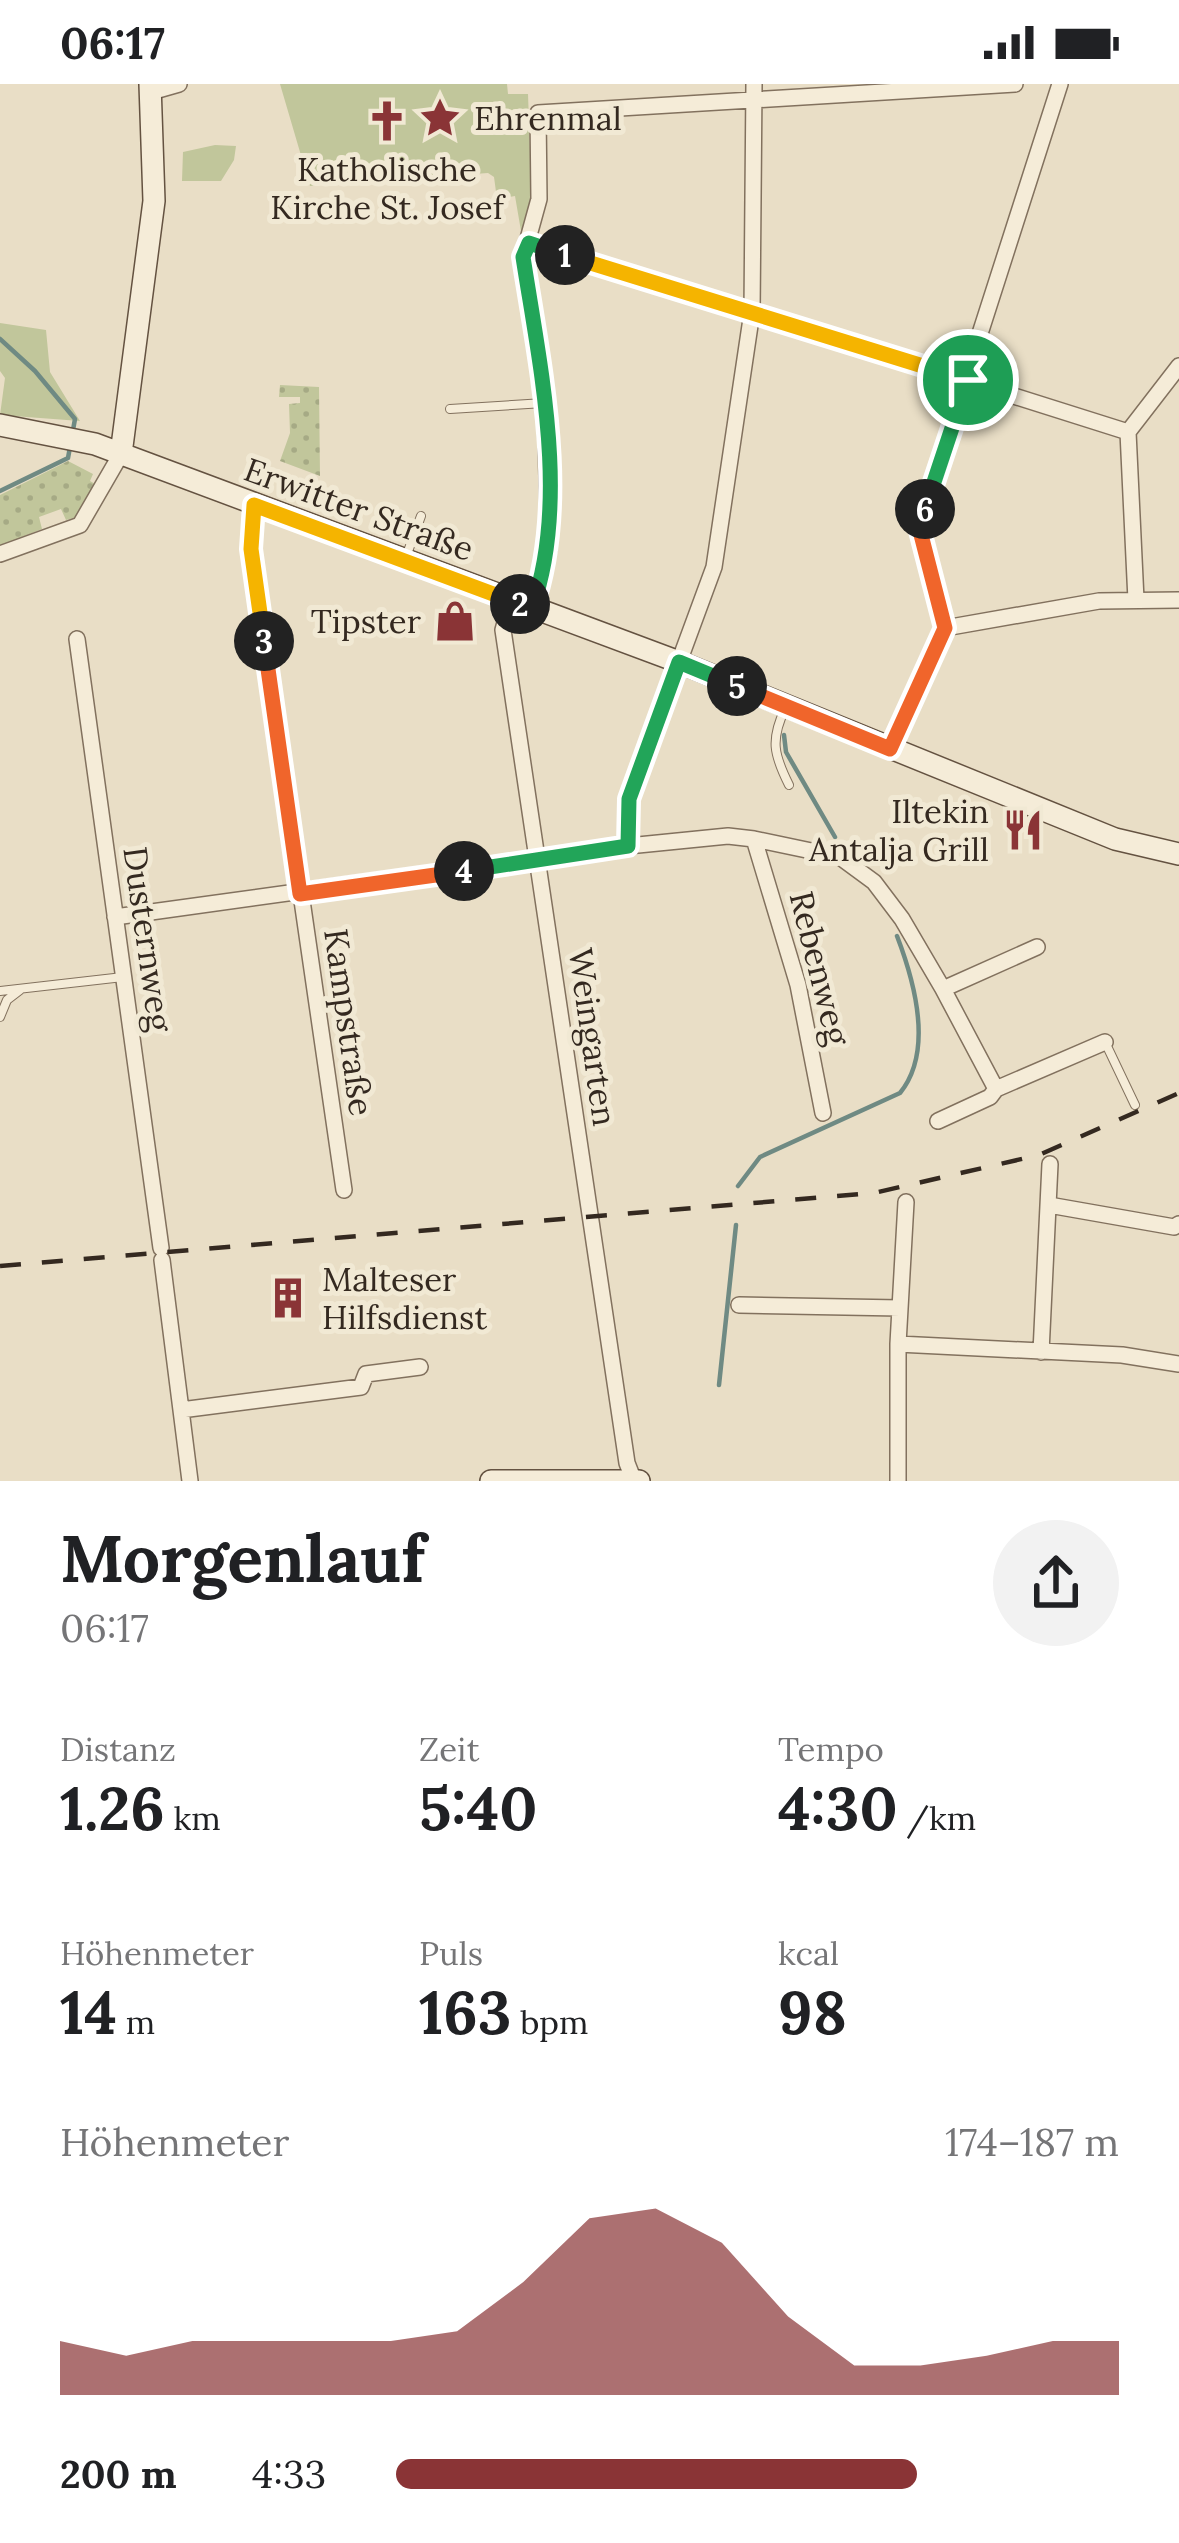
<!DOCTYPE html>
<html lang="de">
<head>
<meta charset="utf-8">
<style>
	:root { --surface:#fff; --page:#f2f2f2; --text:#202124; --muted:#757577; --accent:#8a3436 }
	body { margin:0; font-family:Lora,serif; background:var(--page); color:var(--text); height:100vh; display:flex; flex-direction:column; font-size:45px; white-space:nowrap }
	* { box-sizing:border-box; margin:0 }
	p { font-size:39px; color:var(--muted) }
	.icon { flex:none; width:66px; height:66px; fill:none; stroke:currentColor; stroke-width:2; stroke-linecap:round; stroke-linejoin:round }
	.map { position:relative; height:1397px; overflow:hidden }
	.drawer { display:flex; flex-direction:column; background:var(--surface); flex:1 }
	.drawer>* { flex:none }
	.pin { position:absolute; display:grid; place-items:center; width:102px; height:102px; color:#fff; margin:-51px; border:6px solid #fff; border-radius:50%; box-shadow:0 3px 12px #0007 }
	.km { position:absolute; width:60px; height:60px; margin:-30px; border-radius:50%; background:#222; color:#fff; font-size:33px; line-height:60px; text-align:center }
	.round { display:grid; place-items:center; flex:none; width:126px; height:126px; border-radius:63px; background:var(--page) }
	.headline { display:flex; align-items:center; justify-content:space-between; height:204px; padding:0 60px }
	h1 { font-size:66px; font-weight:700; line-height:90px }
	.figures { display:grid; grid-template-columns:repeat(3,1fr); gap:18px; height:204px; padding:12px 60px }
	.figures div { display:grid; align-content:center }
	.figures b { font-size:60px; font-weight:700 }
	.figures small { font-size:33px; font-weight:400 }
	.figures p { font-size:33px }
	.chart { height:336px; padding:24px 60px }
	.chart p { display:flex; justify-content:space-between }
	.chart svg { width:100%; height:216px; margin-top:12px; fill:var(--accent); opacity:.7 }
	ul { padding:0 60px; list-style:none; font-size:39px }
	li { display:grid; grid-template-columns:192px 144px 1fr; align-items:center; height:90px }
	li i { height:30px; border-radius:15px; background:var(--accent) }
	.status { display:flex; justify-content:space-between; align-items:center; height:84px; padding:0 60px; background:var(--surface); direction:ltr }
	.status svg { height:33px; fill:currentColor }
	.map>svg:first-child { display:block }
	.grass { fill:url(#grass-dots) }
	.park { fill:#c1c69b }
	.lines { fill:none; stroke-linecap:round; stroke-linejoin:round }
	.stream { stroke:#6f8a83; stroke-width:4.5 }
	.lane-casing { stroke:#82715e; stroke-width:10 }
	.street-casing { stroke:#82715e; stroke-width:18 }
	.secondary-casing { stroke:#645241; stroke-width:24 }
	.lane { stroke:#f5ecd8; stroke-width:8 }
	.street { stroke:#f5ecd8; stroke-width:15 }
	.secondary { stroke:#f5ecd8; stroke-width:21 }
	.rail { stroke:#342920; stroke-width:4.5; stroke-dasharray:21 21; stroke-linecap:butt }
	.split-1-casing { stroke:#fff; stroke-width:24 }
	.split-2-casing { stroke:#fff; stroke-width:24 }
	.split-3-casing { stroke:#fff; stroke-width:24 }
	.split-4-casing { stroke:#fff; stroke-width:24 }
	.split-5-casing { stroke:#fff; stroke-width:24 }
	.split-6-casing { stroke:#fff; stroke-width:24 }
	.split-7-casing { stroke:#fff; stroke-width:24 }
	.split-1 { stroke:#f5b400; stroke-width:15 }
	.split-2 { stroke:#22a559; stroke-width:15 }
	.split-3 { stroke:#f5b400; stroke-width:15 }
	.split-4 { stroke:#f0652b; stroke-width:15 }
	.split-5 { stroke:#22a559; stroke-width:15 }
	.split-6 { stroke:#f0652b; stroke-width:15 }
	.split-7 { stroke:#22a559; stroke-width:15 }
	.labels { text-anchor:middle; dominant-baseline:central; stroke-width:10; stroke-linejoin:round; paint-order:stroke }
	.poi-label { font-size:33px; fill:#342920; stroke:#f1e9d4; text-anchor:start }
	.street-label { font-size:33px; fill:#342920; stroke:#f1e9d4 }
</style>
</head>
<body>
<div class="status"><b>06:17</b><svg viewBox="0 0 49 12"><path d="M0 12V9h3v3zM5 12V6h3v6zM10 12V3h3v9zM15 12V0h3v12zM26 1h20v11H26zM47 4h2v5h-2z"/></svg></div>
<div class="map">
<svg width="1179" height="1397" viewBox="0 0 1179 1397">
	<defs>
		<pattern id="grass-dots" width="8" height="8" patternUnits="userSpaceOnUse" patternTransform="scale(3)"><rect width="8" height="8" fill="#c1c69b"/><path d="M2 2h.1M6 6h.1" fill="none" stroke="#a6aa85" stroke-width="1.8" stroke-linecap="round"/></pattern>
	</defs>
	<rect width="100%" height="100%" fill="#e9dec6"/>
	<path class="grass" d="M280 301 319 303 320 392 280 377 290 349 289 320 300 319V313H279Z
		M68 377 93 390 90 397 97 401 77 433 66 436 61 425 39 433 42 445 0 462V411Z"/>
	<path class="park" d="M280 0H507L508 10H528L532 122 525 148 521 147 515 112 497 115 494 93 488 89 310 102Z
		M215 61 236 62 234 76 221 97H182L183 68Z
		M0 239 46 246 50 288 80 337 0 331 5 294 0 287Z"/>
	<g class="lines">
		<path class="stream" d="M0 255 35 287 75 335 73 346
			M0 407 68 374 70 363
			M784 651 786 668 835 753
			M738 1102 760 1073 900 1009C934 967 915 899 897 852
			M719 1301 736 1141"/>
		<g class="lane-casing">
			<path id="lane" d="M450 325 544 319
				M407 470 421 432
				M785 625C770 656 774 671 789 701
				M628 760 629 715 678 580
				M0 907 123 893
				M0 933 7 916 20 906
				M1105 958 1135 1021"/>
		</g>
		<g class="street-casing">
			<path id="street" d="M151 8 179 0
				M529 159 1128 348
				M254 421 251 465 344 1106
				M0 470 80 441 121 370
				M1136 516 1128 348 1179 282
				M511 517 503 546 627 1379 634 1397
				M533 524 549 464 545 319 523 173 539 115 538 29 1015 0
				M945 544 918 443 1060 0
				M77 555 161 1164
				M679 578 714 483 752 228 754 0
				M890 665 945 544 1099 517 1179 516
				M754 755 798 901 823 1029
				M115 833 628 762 728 752 754 755 840 773 874 798 902 835 943 905 996 1005 1105 958
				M943 905 1037 863
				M938 1037 990 1013 996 1005
				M1049 1121 1174 1143 1179 1140
				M162 1176 190 1397
				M739 1221 900 1224
				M898 1260 906 1118
				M1041 1268 1050 1080
				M181 1326 361 1303 366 1290 420 1283
				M898 1397V1260L1122 1271 1179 1280"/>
		</g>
		<g class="secondary-casing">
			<path id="secondary" d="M0 341 95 360 679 578 1115 755 1179 770
				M121 370 154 117 150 0
				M491 1397H639"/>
		</g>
		<use href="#lane" class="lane"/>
		<use href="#street" class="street"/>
		<use href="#secondary" class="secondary"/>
		<path class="rail" d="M0 1182 874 1109 1039 1071 1179 1009"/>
	</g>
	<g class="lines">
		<g class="split-1-casing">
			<path id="split-1" d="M565 171 968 296"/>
		</g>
		<g class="split-2-casing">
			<path id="split-2" d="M520 520 532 524C570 417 540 283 523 173L529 159 565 171"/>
		</g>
		<g class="split-3-casing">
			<path id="split-3" d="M264 557 251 465 254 421 520 520"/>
		</g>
		<g class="split-4-casing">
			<path id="split-4" d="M264 557 300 810 464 787"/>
		</g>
		<g class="split-5-casing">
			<path id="split-5" d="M464 787 628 762 629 715 679 578 737 602"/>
		</g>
		<g class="split-6-casing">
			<path id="split-6" d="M737 602 890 665 945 544 919 443 925 425"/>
		</g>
		<g class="split-7-casing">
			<path id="split-7" d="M925 425 968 296"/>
		</g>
		<use href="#split-1" class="split-1"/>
		<use href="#split-2" class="split-2"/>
		<use href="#split-3" class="split-3"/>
		<use href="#split-4" class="split-4"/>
		<use href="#split-5" class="split-5"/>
		<use href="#split-6" class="split-6"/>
		<use href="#split-7" class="split-7"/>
	</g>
	<defs>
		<g id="sight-bare" transform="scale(3.24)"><path d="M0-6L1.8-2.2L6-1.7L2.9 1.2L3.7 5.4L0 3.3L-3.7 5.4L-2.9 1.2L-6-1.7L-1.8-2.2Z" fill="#8a3436" stroke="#f1e9d4" stroke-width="2.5" paint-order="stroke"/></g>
		<g id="church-bare" transform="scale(3.24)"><path d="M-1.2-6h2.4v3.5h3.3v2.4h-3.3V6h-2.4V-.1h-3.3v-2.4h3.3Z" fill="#8a3436" stroke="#f1e9d4" stroke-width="2.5" paint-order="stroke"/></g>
		<g id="shop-bare" transform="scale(3.24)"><path d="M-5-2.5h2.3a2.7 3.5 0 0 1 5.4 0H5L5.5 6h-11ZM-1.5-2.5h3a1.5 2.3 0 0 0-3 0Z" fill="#8a3436" stroke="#f1e9d4" stroke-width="2.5" paint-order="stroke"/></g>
		<g id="restaurant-bare" transform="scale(3.24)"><path d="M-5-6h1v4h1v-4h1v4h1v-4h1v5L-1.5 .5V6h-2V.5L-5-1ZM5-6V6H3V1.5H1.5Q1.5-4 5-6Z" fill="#8a3436" stroke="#f1e9d4" stroke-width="2.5" paint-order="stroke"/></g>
		<g id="building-bare" transform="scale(3.24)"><path d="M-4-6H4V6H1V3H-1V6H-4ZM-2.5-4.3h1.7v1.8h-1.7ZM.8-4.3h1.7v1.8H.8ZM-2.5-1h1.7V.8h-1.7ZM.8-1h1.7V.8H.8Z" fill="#8a3436" stroke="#f1e9d4" stroke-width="2.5" paint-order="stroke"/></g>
	</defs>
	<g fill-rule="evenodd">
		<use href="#sight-bare" x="440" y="34"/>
		<use href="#church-bare" x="387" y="37"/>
		<use href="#shop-bare" x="455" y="537"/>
		<use href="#restaurant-bare" x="1023" y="746"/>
		<use href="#building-bare" x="288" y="1214"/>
	</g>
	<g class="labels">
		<g class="poi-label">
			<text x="474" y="34">Ehrenmal</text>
			<text x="387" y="85" text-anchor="middle">Katholische<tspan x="387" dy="38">Kirche St. Josef</tspan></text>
			<text x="421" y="537" text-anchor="end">Tipster</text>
			<text x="989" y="727" text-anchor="end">Iltekin<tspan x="989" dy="38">Antalja Grill</tspan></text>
			<text x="322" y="1195">Malteser<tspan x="322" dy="38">Hilfsdienst</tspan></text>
		</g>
		<g class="street-label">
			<text transform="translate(359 425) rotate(20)">Erwitter Straße</text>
			<text transform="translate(148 855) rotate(82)">Dusternweg</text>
			<text transform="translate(820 884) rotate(76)">Rebenweg</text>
			<text transform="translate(349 938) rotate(82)">Kampstraße</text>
			<text transform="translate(593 953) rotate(82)">Weingarten</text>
		</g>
	</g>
</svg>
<div class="pin" style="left:968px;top:296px;background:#1e9e55"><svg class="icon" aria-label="arrive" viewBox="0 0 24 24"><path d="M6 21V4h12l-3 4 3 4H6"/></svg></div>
<b class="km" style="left:565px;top:171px">1</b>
<b class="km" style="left:520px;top:520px">2</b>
<b class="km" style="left:264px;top:557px">3</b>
<b class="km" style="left:464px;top:787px">4</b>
<b class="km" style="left:737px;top:602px">5</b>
<b class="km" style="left:925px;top:425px">6</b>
</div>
<section class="drawer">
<div class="headline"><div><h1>Morgenlauf</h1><p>06:17</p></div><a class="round"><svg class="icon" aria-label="share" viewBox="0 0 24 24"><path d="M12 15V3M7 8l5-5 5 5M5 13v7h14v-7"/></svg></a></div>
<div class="figures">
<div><p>Distanz</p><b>1.26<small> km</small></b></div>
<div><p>Zeit</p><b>5:40</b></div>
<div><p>Tempo</p><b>4:30<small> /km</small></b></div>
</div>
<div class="figures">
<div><p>Höhenmeter</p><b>14<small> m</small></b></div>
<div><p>Puls</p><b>163<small> bpm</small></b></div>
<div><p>kcal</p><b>98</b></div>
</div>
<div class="chart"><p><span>Höhenmeter</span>174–187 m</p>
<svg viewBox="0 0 160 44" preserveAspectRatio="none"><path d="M0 44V33L10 36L20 33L30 33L40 33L50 33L60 31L70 21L80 8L90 6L100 13L110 28L120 38L130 38L140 36L150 33L160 33V44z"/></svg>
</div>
<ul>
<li><b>200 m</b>4:33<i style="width:72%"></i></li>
</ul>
</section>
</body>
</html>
